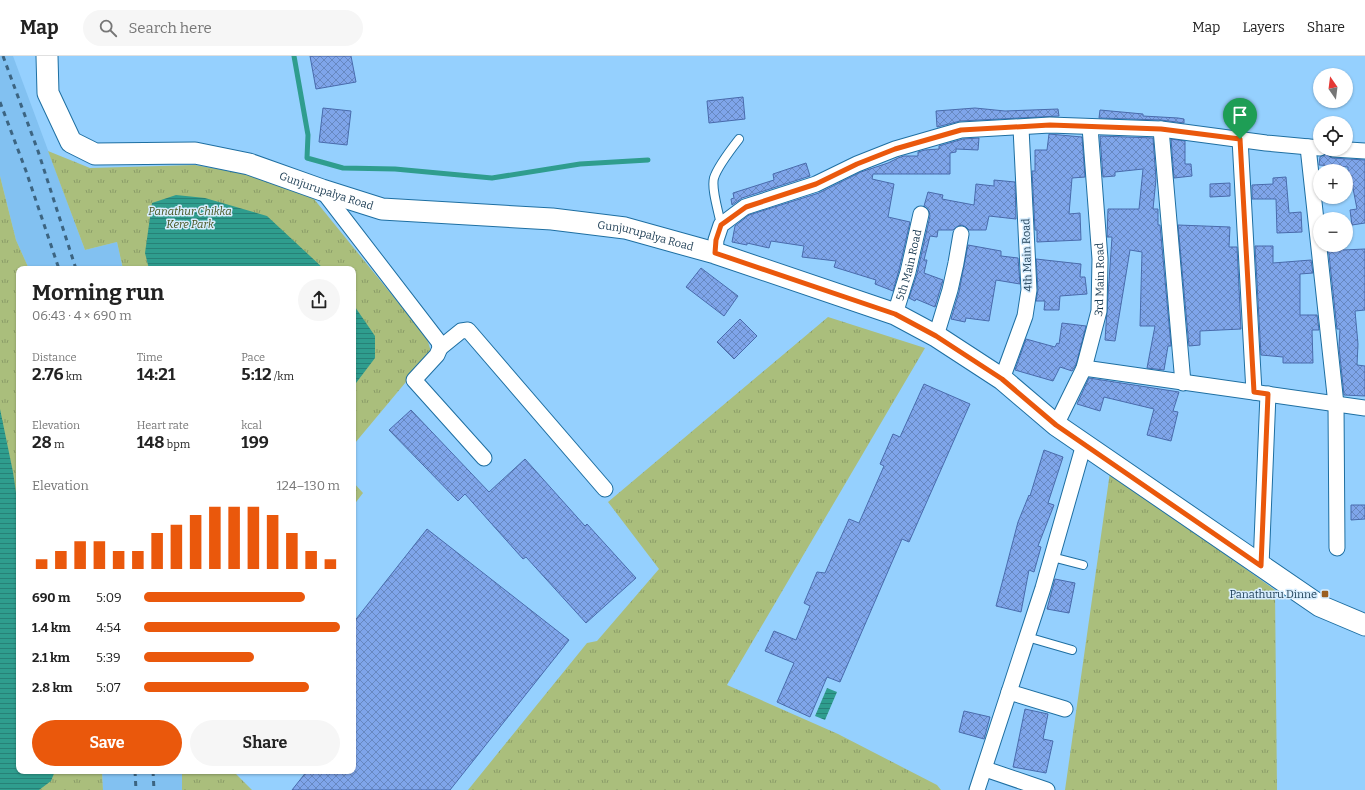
<!DOCTYPE html>
<html lang="en">
<head>
<meta charset="utf-8">
<style>
	:root { --surface:#fff; --page:#f6f6f6; --text:#222; --muted:#767676; --line:#e0e0e0; --accent:#ea580c }
	body { margin:0; font-family:Bitter,serif; background:var(--page); color:var(--text); height:100vh; display:flex; flex-direction:column; font-size:15px; white-space:nowrap }
	* { box-sizing:border-box; margin:0 }
	p { font-size:13px; color:var(--muted) }
	.icon { flex:none; width:22px; height:22px; fill:none; stroke:currentColor; stroke-width:2; stroke-linecap:round; stroke-linejoin:round }
	.map { position:relative; flex:1; overflow:hidden }
	.details { position:absolute; left:16px; top:210px; width:340px; height:508px; display:flex; flex-direction:column; background:var(--surface); border-radius:8px; box-shadow:0 1px 3px #0004 }
	.details>* { flex:none }
	.needle { width:26px; rotate:346deg }
	.fabs { position:absolute; left:1313px; top:12px; display:grid; gap:8px }
	.fabs a { display:grid; place-items:center; width:40px; height:40px; border-radius:50%; background:var(--surface); box-shadow:0 1px 3px #0004; font-size:20px }
	.pin { position:absolute; display:grid; place-items:center; width:34px; height:34px; color:#fff; margin:-41px -17px; border-radius:50% 50% 50% 0; rotate:-45deg; box-shadow:0 0 4px #0007 }
	.pin .icon { rotate:45deg }
	.round { display:grid; place-items:center; flex:none; width:42px; height:42px; border-radius:21px; background:var(--page) }
	.summary { display:flex; align-items:center; justify-content:space-between; height:68px; padding:0 16px }
	h1 { font-size:22px; font-weight:700; line-height:30px }
	.figures { display:grid; grid-template-columns:repeat(3,1fr); gap:6px; height:68px; padding:4px 16px }
	.figures div { display:grid; align-content:center }
	.figures b { font-size:17px; font-weight:700 }
	.figures small { font-size:11px; font-weight:400 }
	.figures p { font-size:11px }
	.chart { height:112px; padding:8px 16px }
	.chart p { display:flex; justify-content:space-between }
	.chart svg { width:100%; height:72px; margin-top:4px; stroke:var(--accent); stroke-width:6 }
	.cta { display:flex; gap:8px; margin-top:auto; padding:8px 16px }
	.cta a { flex:1; height:46px; border-radius:24px; background:var(--accent); color:#fff; font-size:16px; font-weight:700; line-height:46px; text-align:center }
	.cta a+a { background:var(--page); color:var(--text) }
	ul { padding:0 16px; list-style:none; font-size:13px }
	li { display:grid; grid-template-columns:64px 48px 1fr; align-items:center; height:30px }
	li i { height:10px; border-radius:5px; background:var(--accent) }
	header { display:flex; align-items:center; gap:24px; box-sizing:border-box; height:56px; padding:0 20px; background:var(--surface); border-bottom:1px solid var(--line) }
	header strong { font-size:19px }
	nav { display:flex; gap:22px; margin-inline-start:auto; font-size:14px }
	.search { width:280px; height:36px; background:var(--page); display:flex; align-items:center; gap:10px; box-sizing:border-box; padding:0 14px; border-radius:22px; color:var(--muted); font-size:15px }
	.map>svg:first-child { display:block }
	.built { fill:#82c1f1 }
	.grass { fill:url(#grass-tufts) }
	.water { fill:url(#water-rules) }
	.lines { fill:none; stroke-linecap:round; stroke-linejoin:round }
	.stream { stroke:#2f9d8e; stroke-width:5 }
	.building { fill:url(#building-cross-hatch); stroke:#496bac }
	.lane-casing { stroke:#1e6fa2; stroke-width:10 }
	.street-casing { stroke:#1e6fa2; stroke-width:17 }
	.secondary-casing { stroke:#1e6fa2; stroke-width:23 }
	.lane { stroke:#fff; stroke-width:8 }
	.street { stroke:#fff; stroke-width:15 }
	.secondary { stroke:#fff; stroke-width:21 }
	.rail { stroke:#3c6481; stroke-width:3; stroke-dasharray:5 5; stroke-linecap:butt }
	.route-casing { stroke:#fff; stroke-width:8 }
	.route { stroke:#ea580c; stroke-width:5 }
	.poi-dot { fill:#9b5f21; stroke:#d7edfe; stroke-width:1.5 }
	.labels { text-anchor:middle; dominant-baseline:central; stroke-width:3; stroke-linejoin:round; paint-order:stroke }
	.street-label { font-size:11px; fill:#1c3c53; stroke:#d7edfe }
	.park-label { font-size:11px; font-style:italic; fill:#46531e; stroke:#d7edfe }
	.poi-label { font-size:11px; fill:#1c3c53; stroke:#d7edfe; text-anchor:end }
</style>
</head>
<body>
<header>
<strong>Map</strong>
<div class="search"><svg class="icon" aria-label="search" viewBox="0 0 24 24"><circle cx="10" cy="10" r="6"/><path d="M15 15l6 6"/></svg>Search here</div>
<nav><a>Map</a><a>Layers</a><a>Share</a></nav>
</header>
<div class="map">
<svg width="1365" height="734" viewBox="0 0 1365 734">
	<defs>
		<pattern id="grass-tufts" width="24" height="20" patternUnits="userSpaceOnUse"><rect width="24" height="20" fill="#aabe7c"/><path d="M3 7l-1-3M5 7V3M7 7l1-3M15 17l-1-3M17 17v-4M19 17l1-3" fill="none" stroke="#8a9c68"/></pattern>
		<pattern id="water-rules" width="6" height="5" patternUnits="userSpaceOnUse"><rect width="6" height="5" fill="#2f9d8e"/><path d="M0 2.5h6" fill="none" stroke="#278177"/></pattern>
		<pattern id="building-cross-hatch" width="8" height="8" patternUnits="userSpaceOnUse"><rect width="8" height="8" fill="#7fa5ea"/><path d="M0 0l8 8M0 8l8-8" fill="none" stroke="#6788c0"/></pattern>
	</defs>
	<rect width="100%" height="100%" fill="#95d0fe"/>
	<path class="built" d="M0 0H13L85 194 117 186 123 213H29L16 184 0 120Z
		M102 715H182V734H103Z"/>
	<path class="grass" d="M48 95 90 112 195 109 252 119 314 143 427 282 431 296 355 387 353 391V213H123L117 186 85 194Z
		M0 120 16 184 29 213H19V715H102L103 734H0Z
		M828 261 925 292 727 629 838 678 937 729 941 734H468L587 587 597 585 659 513 608 446Z
		M1110 416 1275 534 1277 734H1065Z
		M353 426 363 437 353 450Z
		M182 715H233L252 734H182Z"/>
	<path class="water" d="M176 139 205 142 267 160 324 213H149L145 197 152 147Z
		M353 248 375 280V302L353 331Z
		M0 353 13 416 19 457V715H55L51 725 39 734H0Z
		M827 632 837 636 825 664 815 660Z"/>
	<g class="lines">
		<path class="stream" d="M294 0 308 79 307 102 343 112 395 113 492 122 580 108 648 104"/>
	</g>
	<path class="building" d="M310 0H351L356 26 316 33Z
		M743 41 745 63 709 67 707 45Z
		M323 52 351 55 347 89 319 86Z
		M975 52 1005 55 1058 53 1059 60 960 65 937 71 936 55Z
		M1100 54 1143 58V60L1178 62 1184 63V67L1161 64 1099 62Z
		M1049 78 1082 81 1085 121 1072 122 1069 158 1080 157 1081 184 1037 186V174H1035L1032 115H1035V94H1047Z
		M1100 80 1153 82 1156 123 1153 153H1158V169H1160L1171 290H1168L1164 314 1147 312 1155 270H1140L1142 196 1130 194 1115 285 1105 284 1112 181H1107L1108 153H1139L1143 113 1115 116V120L1103 121Z
		M979 82 978 94 956 93V96L950 97V118H873L872 123 894 128 888 161 910 166 899 214 893 235 875 228 876 224 834 211 836 205 802 201 804 190 771 185 769 192 747 187V189L732 186 735 170 749 159 819 137 861 116 888 107 898 102 904 100H918V96L925 94 939 93V90L963 83Z
		M1171 83 1185 85V108H1191L1192 120 1174 122Z
		M1326 98 1332 102 1365 104V167L1352 169 1350 154 1357 153 1351 122H1348V111L1319 109 1320 101Z
		M806 107 810 120 742 142 732 149 731 143 734 142 733 137 774 124 773 118Z
		M1286 121 1289 157 1301 156 1302 176 1277 177 1276 143H1252V129L1273 128V122Z
		M994 124 1015 126 1016 163 989 160 986 174H969L966 171 962 169 958 170 953 174H938L937 181 930 180 924 204H927L924 217 943 224 935 251 916 243 915 245 909 242 917 218 930 160 929 155 924 150 928 136 943 139 942 143 974 149 976 128 994 130Z
		M1230 127V140L1210 141V128Z
		M1178 169 1230 171 1229 191H1237L1241 273 1200 275V289L1189 290Z
		M968 189 1001 195V200L1018 202 1020 228 996 224 989 265 966 262 965 266 951 263 959 236Z
		M1328 189H1343V194L1365 193V254L1355 255 1358 288 1357 309 1365 310V340L1344 339 1339 291 1340 273H1337Z
		M1255 190H1273V207L1311 204 1313 217 1300 218V259H1317L1319 274H1312L1313 307H1283V301L1261 299Z
		M1036 203 1081 208 1080 221H1085L1087 238 1060 240 1059 254H1044L1045 245H1036L1038 234Z
		M701 212 738 240 724 260 686 231Z
		M740 263 757 280 734 303 717 286Z
		M1062 267 1086 270 1076 309 1072 315 1060 311 1053 325 1015 314 1026 283 1055 291 1057 287 1059 288Z
		M1089 322 1179 336 1173 355 1178 356 1171 385 1147 379 1154 353 1104 341 1100 355 1077 348Z
		M924 328 970 348 909 486 902 483 840 626 827 621 810 661 777 646 794 607 765 595 774 575 796 584 810 550 804 547 817 516 825 517 849 463 859 467 884 410 880 408 893 378 900 381Z
		M411 354 489 436 525 403 585 470 587 468 636 522 586 567 526 501 523 503 465 438 458 445 389 374Z
		M1044 394 1063 401 1048 447 1054 449 1038 490 1041 491 1034 516 1029 514 1021 556 996 550 1018 466 1029 439 1030 440Z
		M1351 449H1365V463L1351 464Z
		M427 473 569 584 450 734H292L307 715H353V567Z
		M1055 523 1075 527 1069 557 1047 553Z
		M1025 653 1048 658 1043 683 1053 685 1046 717 1013 711Z
		M964 655 990 661 984 683 959 676Z"/>
	<g class="lines">
		<g class="lane-casing">
			<path id="lane" d="M721 169C719 157 711 133 714 122 717 112 732 92 739 83
				M1052 501 1083 509
				M1027 581 1072 594"/>
		</g>
		<g class="street-casing">
			<g id="street">
				<path d="M1161 73 1183 327"/>
				<path d="M1240 83 1254 336"/>
				<path d="M1308 91 1336 348 1337 492"/>
				<path d="M1333 93 1365 95"/>
				<path d="M322 134 439 286 440 292 437 299 414 324 484 402"/>
				<path d="M715 197 716 184 721 169 745 151 816 128 857 108 895 93 961 74 1050 69 1161 73 1266 87 1320 92"/>
				<path id="s1" d="M895 258 908 216 921 158"/>
				<path d="M936 280 950 234 956 207 961 178"/>
				<path d="M440 292 461 275 468 274 605 433"/>
				<path d="M1084 312 1365 352"/>
				<path d="M1002 323 1025 260 1029 234 1021 72"/>
				<path id="s2" d="M1056 369 1084 312 1099 255 1100 203 1090 71"/>
				<path d="M1261 510 1268 338"/>
				<path d="M1009 636 1065 653"/>
				<path d="M985 713 1047 734"/>
				<path d="M977 734 1043 532 1084 388"/>
			</g>
		</g>
		<g class="secondary-casing">
			<g id="secondary">
				<path id="s3" d="M47 0 48 37 71 86 95 98 195 97 249 108 322 134 382 153 552 163 625 172 715 197 895 258 936 280 1002 323 1056 369 1320 550 1365 569"/>
			</g>
		</g>
		<use href="#lane" class="lane"/>
		<use href="#street" class="street"/>
		<use href="#secondary" class="secondary"/>
		<path class="rail" d="M3 0 38 95 76 213
			M0 46 26 115 59 213
			M135 715 136 734
			M153 715 154 734"/>
	</g>
	<g class="lines">
		<g class="route-casing">
			<path id="route" d="M1050 69 1161 73 1240 83 1254 336 1268 338 1261 510 1056 369 1002 323 936 280 895 258 715 197 716 184 721 169 746 151 816 128 857 108 895 93 961 74Z"/>
		</g>
		<use href="#route" class="route"/>
	</g>
	<rect class="poi-dot" x="1321" y="534" width="8" height="8" rx="2"/>
	<g class="labels">
		<g class="street-label">
			<text stroke="none"><textPath href="#s3" startOffset="355">Gunjurupalya Road</textPath></text>
			<text stroke="none"><textPath href="#s3" startOffset="679">Gunjurupalya Road</textPath></text>
			<text transform="translate(1027 199) rotate(-92)">4th Main Road</text>
			<text stroke="none"><textPath href="#s1" startOffset="51">5th Main Road</textPath></text>
			<text stroke="none"><textPath href="#s2" startOffset="154">3rd Main Road</textPath></text>
		</g>
		<g class="park-label">
			<text x="190" y="155">Panathur Chikka<tspan x="190" dy="13">Kere Park</tspan></text>
		</g>
		<g class="poi-label">
			<text x="1317" y="538">Panathuru Dinne</text>
		</g>
	</g>
</svg>
<div class="fabs">
<a><svg class="needle" viewBox="-14 -14 28 28"><path d="M0-13l5 13h-10z" fill="#e53935"/><path d="M0 13l5-13h-10z" fill="#767676"/></svg></a>
<a><svg class="icon" aria-label="locate" viewBox="0 0 24 24"><circle cx="12" cy="12" r="6"/><path d="M12 2v4M12 18v4M2 12h4M18 12h4"/></svg></a>
<a>+</a>
<a>−</a>
</div>
<div class="pin" style="left:1240px;top:83px;background:#1e9e55"><svg class="icon" aria-label="arrive" viewBox="0 0 24 24"><path d="M6 21V4h12l-3 4 3 4H6"/></svg></div>
<section class="details">
<div class="summary"><div><h1>Morning run</h1><p>06:43 · 4 × 690 m</p></div><a class="round"><svg class="icon" aria-label="share" viewBox="0 0 24 24"><path d="M12 15V3M7 8l5-5 5 5M5 13v7h14v-7"/></svg></a></div>
<div class="figures">
<div><p>Distance</p><b>2.76<small> km</small></b></div>
<div><p>Time</p><b>14:21</b></div>
<div><p>Pace</p><b>5:12<small> /km</small></b></div>
</div>
<div class="figures">
<div><p>Elevation</p><b>28<small> m</small></b></div>
<div><p>Heart rate</p><b>148<small> bpm</small></b></div>
<div><p>kcal</p><b>199</b></div>
</div>
<div class="chart"><p><span>Elevation</span>124–130 m</p>
<svg viewBox="0 0 160 44" preserveAspectRatio="none"><path d="M5 44V38M15 44V33M25 44V27M35 44V27M45 44V33M55 44V33M65 44V22M75 44V17M85 44V11M95 44V6M105 44V6M115 44V6M125 44V11M135 44V22M145 44V33M155 44V38"/></svg>
</div>
<ul>
<li><b>690 m</b>5:09<i style="width:82%"></i></li>
<li><b>1.4 km</b>4:54<i style="width:100%"></i></li>
<li><b>2.1 km</b>5:39<i style="width:56%"></i></li>
<li><b>2.8 km</b>5:07<i style="width:84%"></i></li>
</ul>
<div class="cta"><a>Save</a><a>Share</a></div>
</section>
</div>
</body>
</html>
